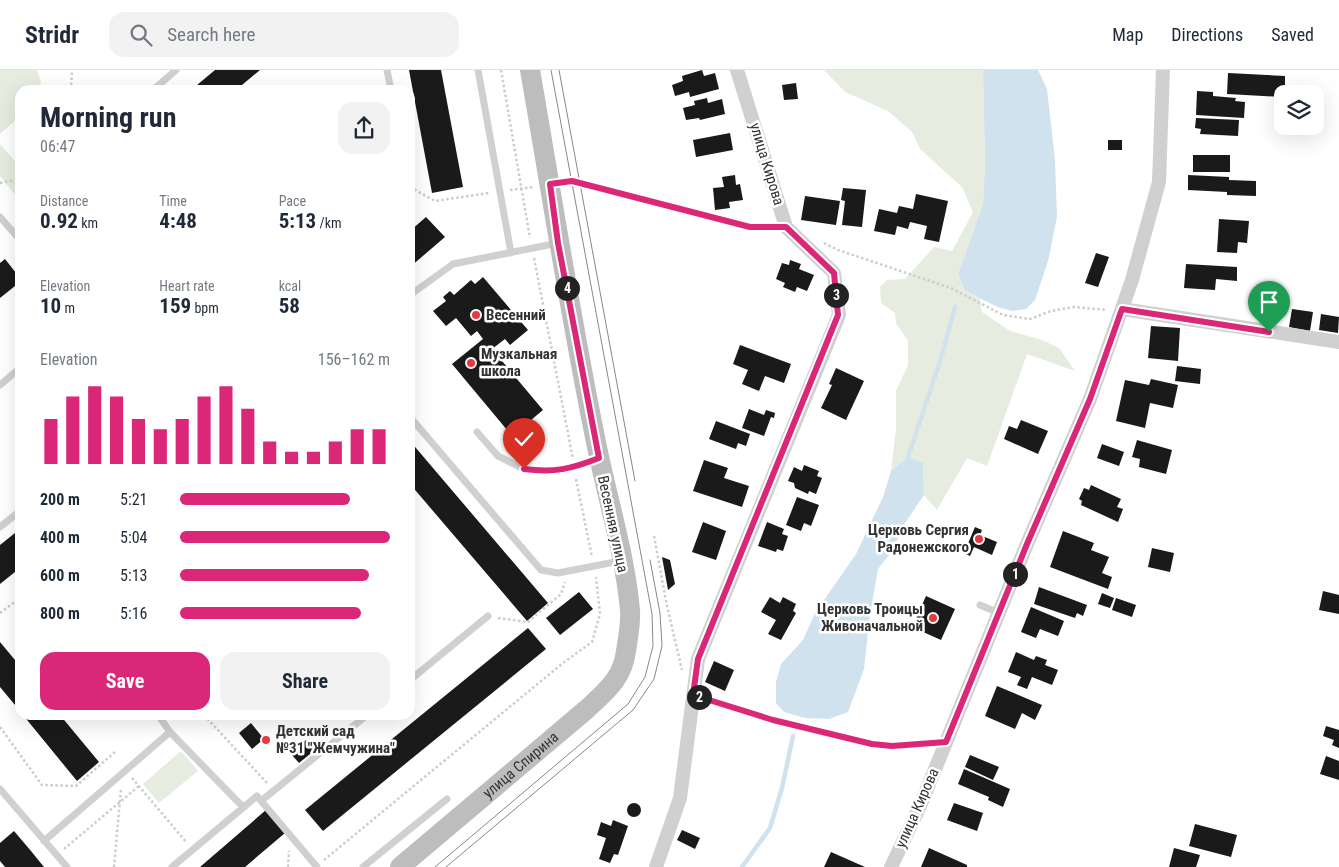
<!DOCTYPE html>
<html lang="en">
<head>
<meta charset="utf-8">
<style>
	:root { --surface:#fff; --page:#f2f2f3; --text:#1f2937; --muted:#747a83; --line:#e0e1e3; --accent:#db2777 }
	body { margin:0; font-family:"Roboto Condensed",sans-serif; background:var(--page); color:var(--text); height:100vh; display:flex; flex-direction:column; font-size:19px; white-space:nowrap }
	* { box-sizing:border-box; margin:0 }
	p { font-size:16px; color:var(--muted) }
	.icon { flex:none; width:28px; height:28px; fill:none; stroke:currentColor; stroke-width:2; stroke-linecap:round; stroke-linejoin:round }
	.map { position:relative; flex:1; overflow:hidden }
	.details { position:absolute; left:15px; top:15px; width:400px; height:635px; display:flex; flex-direction:column; background:var(--surface); border-radius:15px; box-shadow:0 5px 20px #0002 }
	.details>* { flex:none }
	.fabs { position:absolute; left:1274px; top:15px; display:grid; gap:10px }
	.fabs a { display:grid; place-items:center; width:50px; height:50px; border-radius:10px; background:var(--surface); box-shadow:0 5px 20px #0002; font-size:25px }
	.pin { position:absolute; display:grid; place-items:center; width:42px; height:42px; color:#fff; margin:-51px -21px; border-radius:50% 50% 50% 0; rotate:-45deg; box-shadow:0 0 5px #0007 }
	.pin .icon { rotate:45deg }
	.km { position:absolute; width:25px; height:25px; margin:-12px; border-radius:50%; background:#222; color:#fff; font-size:14px; line-height:25px; text-align:center }
	.round { display:grid; place-items:center; flex:none; width:52px; height:52px; border-radius:15px; background:var(--page) }
	.headline { display:flex; align-items:center; justify-content:space-between; height:85px; padding:0 25px }
	h1 { font-size:28px; font-weight:700; line-height:38px }
	.stats { display:grid; grid-template-columns:repeat(3,1fr); gap:8px; height:85px; padding:5px 25px }
	.stats div { display:grid; align-content:center }
	.stats b { font-size:21px; font-weight:700 }
	.stats small { font-size:14px; font-weight:400 }
	.stats p { font-size:14px }
	.chart { height:140px; padding:10px 25px }
	.chart p { display:flex; justify-content:space-between }
	.chart svg { width:100%; height:90px; margin-top:5px; stroke:var(--accent); stroke-width:6 }
	.action { display:flex; gap:10px; margin-top:auto; padding:10px 25px }
	.action a { flex:1; height:58px; border-radius:15px; background:var(--accent); color:#fff; font-size:20px; font-weight:700; line-height:58px; text-align:center }
	.action a+a { background:var(--page); color:var(--text) }
	ul { padding:0 25px; list-style:none; font-size:16px }
	li { display:grid; grid-template-columns:80px 60px 1fr; align-items:center; height:38px }
	li i { height:12px; border-radius:6px; background:var(--accent) }
	header { display:flex; align-items:center; gap:30px; box-sizing:border-box; height:70px; padding:0 25px; background:var(--surface); border-bottom:1px solid var(--line) }
	header strong { font-size:24px }
	nav { display:flex; gap:28px; margin-inline-start:auto; font-size:18px }
	.search { width:350px; height:45px; background:var(--page); display:flex; align-items:center; gap:12px; box-sizing:border-box; padding:0 18px; border-radius:15px; color:var(--muted); font-size:19px }
	.map>svg:first-child { display:block }
	.green { fill:#e6ecdf }
	.water { fill:#cfe2ee }
	.lines { fill:none; stroke-linecap:round; stroke-linejoin:round }
	.stream { stroke:#cfe2ee; stroke-width:4.5 }
	.building { fill:#1a1a1a }
	.path { stroke:#cdcdcd; stroke-width:2.5; stroke-dasharray:2.5 2.5; stroke-linecap:butt }
	.service { stroke:#d0d0d0; stroke-width:7 }
	.minor { stroke:#d0d0d0; stroke-width:14 }
	.secondary { stroke:#bdbdbd; stroke-width:20 }
	.tram { stroke:#888; stroke-width:1 }
	.route-casing { stroke:#fff; stroke-width:10 }
	.route { stroke:#db2777; stroke-width:6 }
	.poi-dot { fill:#e63946; stroke:#fff; stroke-width:2 }
	.labels { text-anchor:middle; dominant-baseline:central; stroke-width:5; stroke-linejoin:round; paint-order:stroke }
	.street-label { font-size:15px; fill:#333; stroke:#fff }
	.poi-label { font-size:15px; font-weight:bold; fill:#333; stroke:#fff; text-anchor:start }
</style>
</head>
<body>
<header>
<strong>Stridr</strong>
<div class="search"><svg class="icon" aria-label="search" viewBox="0 0 24 24"><circle cx="10" cy="10" r="6"/><path d="M15 15l6 6"/></svg>Search here</div>
<nav><a>Map</a><a>Directions</a><a>Saved</a></nav>
</header>
<div class="map">
<svg width="1339" height="797" viewBox="0 0 1339 797">
	<rect width="100%" height="100%" fill="#fff"/>
	<path class="green" d="M0 0H37L41 12 39 20H20V46L0 64Z
		M823 0H983L985 94 983 134 958 204 965 221 980 229 982 242 1010 261 1042 270 1059 278 1075 301 1027 284 987 396 967 388 937 440 924 425 923 393 908 387 891 401 896 359V321L908 295V271L896 253 895 243 881 233 880 217 887 210 905 209 934 177 952 181 973 142 962 117 920 79 912 62 888 41 845 22 825 1Z
		M0 74 20 97V131L0 106Z
		M181 681 198 701 159 733 143 714Z"/>
	<path class="water" d="M983 0H1038L1047 19 1055 90 1057 147 1048 191 1035 230 1026 239 1013 241 1000 238 965 221 958 204 983 134 985 94Z
		M908 387 923 393 924 425 905 453 892 481 878 499 870 545 864 599 848 642 829 649 805 648 784 642 776 633V612L781 594 803 570 815 543 856 484 883 427 891 401Z"/>
	<g class="lines">
		<path class="stream" d="M908 387 942 285 955 237
			M742 797 770 758 782 718 793 666"/>
	</g>
	<path class="building" d="M215 0H260L236 20H191Z
		M409 0H441L463 117 432 123Z
		M702 0 704 6 715 3 719 19 690 27 689 22 675 26 672 15 683 11 682 6Z
		M1228 3 1285 6V24H1282V27L1227 24Z
		M796 13 798 29 784 30 782 15Z
		M1197 21 1213 22V26L1236 28 1235 31 1245 32 1244 48 1196 45Z
		M707 28 708 33 722 29 725 44 700 50 699 48 686 50 683 38 695 35 694 31Z
		M1196 48 1239 50 1238 66 1200 64 1201 59 1195 58Z
		M730 63 733 80 696 87 693 70Z
		M1108 70H1122V80H1108Z
		M1193 85H1230V102H1193Z
		M735 105 736 115 740 114 743 130 729 132 730 138 715 140 713 118 724 117 722 107Z
		M1188 105 1229 107V110L1256 111V126L1227 125V122L1188 120Z
		M843 118 866 120 862 157 842 155 845 131 841 130Z
		M916 124 948 131 939 172 924 169 927 156 910 152 908 159 897 156 895 165 874 161 879 139 897 143 899 136 913 139Z
		M805 126 840 131 836 155 801 150Z
		M426 147 445 167 410 197V161Z
		M1219 149 1249 151 1247 173 1238 172 1237 183 1217 182Z
		M1096 183 1109 187 1098 217 1085 213Z
		M5 189 20 208V212L0 228V193Z
		M790 190 801 194 799 199 814 205 807 221 797 217 795 222 783 217 785 213 776 209 782 193 789 195Z
		M1186 194 1237 197V211L1216 209 1215 220 1184 218Z
		M483 207 528 260 510 275 505 269 492 279 543 340 512 366 452 294 483 269 477 261 471 266 456 248 446 256 433 241 446 231 443 227 450 221 454 225 471 210 475 214Z
		M1292 239 1313 242 1310 261 1289 257Z
		M1321 244 1339 247 1338 263 1319 260Z
		M1151 256 1180 258 1178 291 1148 288Z
		M740 275 791 294 784 313 765 306 759 321 742 314 748 300 733 294Z
		M1177 296 1201 299 1200 314 1175 311Z
		M836 298 864 311 846 350 821 338 832 315 829 314Z
		M1151 309 1178 315 1173 338 1150 333 1145 358 1116 351 1125 310 1149 315Z
		M749 339 764 345 766 340 775 343 774 348 771 347 764 366 742 358Z
		M1021 350 1048 361 1038 384 1004 369 1009 356 1017 359Z
		M716 351 750 364 746 376 738 373 736 379 709 369Z
		M1137 370 1172 380 1166 404 1139 397 1140 389 1132 387Z
		M410 371 548 533 527 551 410 414Z
		M1102 374 1124 382 1119 396 1097 388Z
		M704 390 728 398 724 408 749 416 742 437 693 421Z
		M804 395 819 401 817 406 822 408 816 424 809 421 808 424 795 418 794 413 788 411 794 397 802 401Z
		M1091 415 1121 429 1117 437 1123 439 1118 452 1081 435 1082 431 1079 429 1084 418 1089 420Z
		M797 427 819 435 811 456 804 453 801 461 786 455Z
		M703 452 726 461 716 490 692 482Z
		M767 452 784 459 782 464 788 466 783 481 777 479 776 482 758 476Z
		M975 457 982 460 980 465 997 472 992 485 974 477 970 486 964 483Z
		M20 459V498L0 514V475Z
		M1063 461 1094 473 1091 480 1109 487 1102 503 1112 507 1108 519 1050 497Z
		M1152 478 1174 483 1170 502 1148 497Z
		M662 487 670 490 675 514 668 520Z
		M1039 517 1087 535 1083 546 1077 543 1075 548 1034 534Z
		M1323 521 1339 525V544L1319 540Z
		M579 522 593 539 560 565 546 548Z
		M1102 523 1114 528 1110 538 1098 534Z
		M926 526 955 539 941 570 912 557Z
		M770 527 780 533 783 527 796 534 793 541 796 543 781 570 768 564 776 550 761 542Z
		M1116 528 1136 535 1132 547 1112 540Z
		M1031 537 1064 551 1058 566 1040 559 1036 568 1021 562Z
		M528 558 546 579 323 761 305 740Z
		M0 572 20 596V641L0 617Z
		M1016 582 1034 590 1036 586 1047 590 1045 595 1058 600 1052 615 1032 607 1027 619 1017 615 1021 607 1008 602Z
		M714 591 734 600 725 621 705 612Z
		M997 616 1042 635 1035 650 1022 643 1015 659 985 646Z
		M23 645H60L99 692 77 711Z
		M251 653 264 669 252 679 239 663Z
		M1326 656 1339 660V678L1332 675 1334 670 1323 666Z
		M306 670 315 680 299 693 291 684Z
		M970 685 999 697 993 710 965 697Z
		M1326 686 1339 691V710L1320 704Z
		M964 699 1010 719 1003 737 988 730 989 727 958 714Z
		M954 733 983 743 977 761 947 750Z
		M627 740a7 7 0 1 1 14 0a7 7 0 1 1-14 0Z
		M266 740 285 763 245 797H200Z
		M613 750 628 756 618 785 614 784 610 793 599 789 606 768 597 765 601 752 611 756Z
		M1195 754 1237 765 1231 787 1189 776Z
		M682 760 700 768 695 779 677 770Z
		M14 761 31 781 44 797H5L0 791V773Z
		M929 778 967 795V797H921Z
		M1174 778 1200 785 1196 797H1169Z
		M831 782 865 797H824Z"/>
	<g class="lines">
		<path class="path" d="M501 0 530 168
			M71 20 72 0
			M0 113 20 109
			M410 117 435 131 489 123
			M510 120 534 117
			M824 173 838 180 951 218 1003 245 1030 249 1051 241 1074 237 1107 240
			M534 188 573 389
			M576 409 592 487
			M654 466 667 536 682 600
			M0 543 20 528
			M498 548 528 552 561 524 565 512
			M706 629 773 650 872 673 892 676 932 673
			M204 645 268 714
			M0 657 42 715 76 716 115 682
			M132 708 187 773
			M64 779 139 716
			M324 790 563 593 592 572 600 544 596 507
			M114 797 121 719
			M288 797 289 781"/>
		<path class="service" d="M387 0 391 20
			M478 0 511 183
			M153 20 176 0
			M550 114 572 111 750 157H786
			M0 147 20 170
			M410 225 453 194 558 173
			M0 315 20 298
			M410 347 541 500 558 503 620 491
			M477 362 498 386 524 399 545 402 574 398 597 389
			M0 457 20 441
			M980 535 999 543
			M410 610 488 546
			M158 645 170 662 243 737
			M0 719 67 797
			M261 731 367 645
			M44 771 170 662
			M172 797 257 726 317 797
			M363 797 447 729"/>
		<path class="minor" d="M1122 239 1339 272
			M656 797 680 728 698 589 839 245 834 203 786 157 737 0
			M891 797 920 736 1027 474 1090 329 1132 210 1159 112 1163 0"/>
		<path class="secondary" id="s1" d="M400 797 587 639C606 621 623 608 626 581 628 568 631 553 630 540 625 485 608 431 597 377 571 251 552 126 530 0"/>
		<path class="tram" d="M559 0 635 411
			M435 797 628 634 645 607 653 576 652 544 551 0
			M446 797 633 640 654 609 662 576 660 543 650 490"/>
	</g>
	<g class="lines">
		<g class="route-casing">
			<path id="route" d="M524 399C554 403 571 399 599 388L558 173 550 114 572 111 750 157H786L834 203 838 245 698 589 693 625 773 650 872 674 892 676 946 672 1027 474 1090 329 1122 239 1269 262"/>
		</g>
		<use href="#route" class="route"/>
	</g>
	<g class="poi-dot">
		<circle cx="476" cy="245" r="5"/>
		<circle cx="471" cy="293" r="5"/>
		<circle cx="979" cy="469" r="5"/>
		<circle cx="933" cy="548" r="5"/>
		<circle cx="266" cy="670" r="5"/>
	</g>
	<g class="labels">
		<g class="street-label">
			<text transform="translate(767 94) rotate(73)">улица Кирова</text>
			<text transform="translate(613 454) rotate(78)">Весенняя улица</text>
			<text stroke="none"><textPath href="#s1" startOffset="158">улица Спирина</textPath></text>
			<text transform="translate(917 738) rotate(-66)">улица Кирова</text>
		</g>
		<g class="poi-label">
			<text x="486" y="245">Весенний</text>
			<text x="481" y="284">Музкальная<tspan x="481" dy="17">школа</tspan></text>
			<text x="969" y="460" text-anchor="end">Церковь Сергия<tspan x="969" dy="17">Радонежского</tspan></text>
			<text x="923" y="539" text-anchor="end">Церковь Троицы<tspan x="923" dy="17">Живоначальной</tspan></text>
			<text x="276" y="661">Детский сад<tspan x="276" dy="17">№31 "Жемчужина"</tspan></text>
		</g>
	</g>
</svg>
<div class="fabs">
<a><svg class="icon" aria-label="layers" viewBox="0 0 24 24"><path d="M12 4l9 5-9 5-9-5zM3 14l9 5 9-5"/></svg></a>
</div>
<div class="pin" style="left:1269px;top:262px;background:#1e9e55"><svg class="icon" aria-label="arrive" viewBox="0 0 24 24"><path d="M6 21V4h12l-3 4 3 4H6"/></svg></div>
<div class="pin" style="left:524px;top:399px;background:#d93025"><svg class="icon" aria-label="check" viewBox="0 0 24 24"><path d="M5 12l5 5 9-10"/></svg></div>
<b class="km" style="left:1015px;top:504px">1</b>
<b class="km" style="left:699px;top:627px">2</b>
<b class="km" style="left:836px;top:225px">3</b>
<b class="km" style="left:567px;top:218px">4</b>
<section class="details">
<div class="headline"><div><h1>Morning run</h1><p>06:47</p></div><a class="round"><svg class="icon" aria-label="share" viewBox="0 0 24 24"><path d="M12 15V3M7 8l5-5 5 5M5 13v7h14v-7"/></svg></a></div>
<div class="stats">
<div><p>Distance</p><b>0.92<small> km</small></b></div>
<div><p>Time</p><b>4:48</b></div>
<div><p>Pace</p><b>5:13<small> /km</small></b></div>
</div>
<div class="stats">
<div><p>Elevation</p><b>10<small> m</small></b></div>
<div><p>Heart rate</p><b>159<small> bpm</small></b></div>
<div><p>kcal</p><b>58</b></div>
</div>
<div class="chart"><p><span>Elevation</span>156–162 m</p>
<svg viewBox="0 0 160 44" preserveAspectRatio="none"><path d="M5 44V22M15 44V11M25 44V6M35 44V11M45 44V22M55 44V27M65 44V22M75 44V11M85 44V6M95 44V17M105 44V33M115 44V38M125 44V38M135 44V33M145 44V27M155 44V27"/></svg>
</div>
<ul>
<li><b>200 m</b>5:21<i style="width:81%"></i></li>
<li><b>400 m</b>5:04<i style="width:100%"></i></li>
<li><b>600 m</b>5:13<i style="width:90%"></i></li>
<li><b>800 m</b>5:16<i style="width:86%"></i></li>
</ul>
<div class="action"><a>Save</a><a>Share</a></div>
</section>
</div>
</body>
</html>
